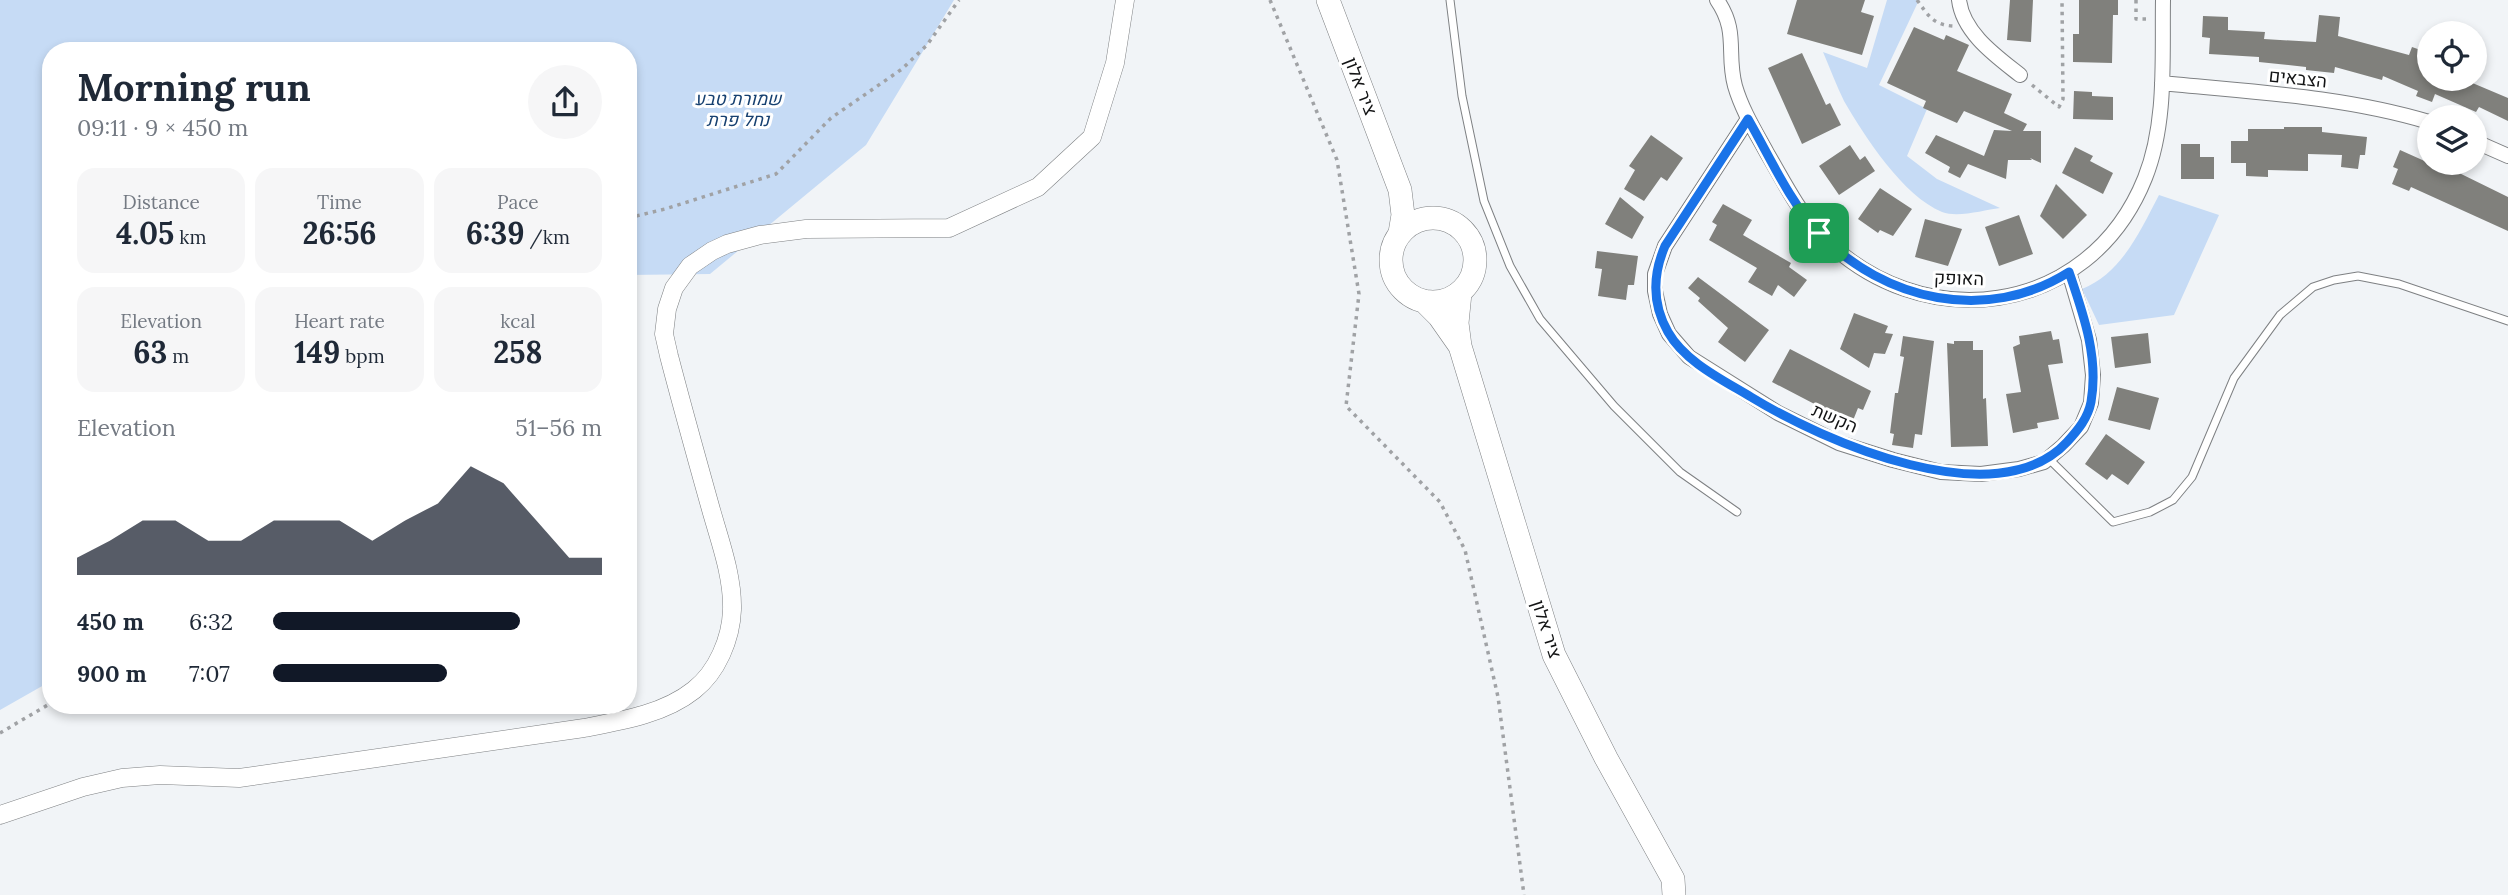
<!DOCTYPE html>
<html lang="en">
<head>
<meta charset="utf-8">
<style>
	:root { --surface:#fff; --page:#f6f6f7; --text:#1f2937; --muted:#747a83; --accent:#111827 }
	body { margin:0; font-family:Lora,Heebo,serif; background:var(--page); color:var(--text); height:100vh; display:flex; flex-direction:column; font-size:26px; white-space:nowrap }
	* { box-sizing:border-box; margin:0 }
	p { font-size:23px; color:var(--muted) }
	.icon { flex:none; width:38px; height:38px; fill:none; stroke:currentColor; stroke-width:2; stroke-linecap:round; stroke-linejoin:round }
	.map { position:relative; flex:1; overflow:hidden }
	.details { position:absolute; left:42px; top:42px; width:595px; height:672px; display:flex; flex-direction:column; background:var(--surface); border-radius:28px; box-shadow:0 4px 10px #0003 }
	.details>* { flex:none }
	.fabs { position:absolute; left:2417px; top:21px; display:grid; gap:14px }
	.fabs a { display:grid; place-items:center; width:70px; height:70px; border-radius:50%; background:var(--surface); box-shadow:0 4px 10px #0003; font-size:35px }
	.pin { position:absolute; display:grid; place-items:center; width:60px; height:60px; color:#fff; margin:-30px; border-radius:14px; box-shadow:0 4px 10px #0006 }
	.round { display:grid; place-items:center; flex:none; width:74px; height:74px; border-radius:37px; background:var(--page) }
	.summary { display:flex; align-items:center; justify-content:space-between; height:119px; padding:0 35px }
	h1 { font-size:38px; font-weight:800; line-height:52px }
	.metrics { display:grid; grid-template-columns:repeat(3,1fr); gap:10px; height:119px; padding:7px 35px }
	.metrics div { display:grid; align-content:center; border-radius:18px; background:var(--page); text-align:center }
	.metrics b { font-size:30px; font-weight:800 }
	.metrics small { font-size:19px; font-weight:400 }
	.metrics p { font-size:19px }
	.chart { height:196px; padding:14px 35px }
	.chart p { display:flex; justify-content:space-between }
	.chart svg { width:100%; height:126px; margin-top:7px; fill:var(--accent); opacity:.7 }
	ul { padding:0 35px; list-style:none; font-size:23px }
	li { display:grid; grid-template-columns:112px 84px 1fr; align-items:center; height:52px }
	li i { height:18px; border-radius:9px; background:var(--accent) }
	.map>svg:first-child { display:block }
	.green { fill:#c6dbf5 }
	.building { fill:#80807c }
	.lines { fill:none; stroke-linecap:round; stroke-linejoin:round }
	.service-casing { stroke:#7e8083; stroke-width:9 }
	.minor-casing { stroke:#7e8083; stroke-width:16 }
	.tertiary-casing { stroke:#7e8083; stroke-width:19 }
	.primary-casing { stroke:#7e8083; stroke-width:24 }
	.path { stroke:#a0a2a5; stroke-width:3.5; stroke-dasharray:3.5 5; stroke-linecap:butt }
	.service { stroke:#fff; stroke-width:7 }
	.minor { stroke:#fff; stroke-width:14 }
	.tertiary { stroke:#fff; stroke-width:18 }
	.primary { stroke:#fff; stroke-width:23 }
	.route-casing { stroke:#fff; stroke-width:14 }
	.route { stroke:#1a73e8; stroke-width:9 }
	.labels { text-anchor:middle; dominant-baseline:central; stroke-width:6; stroke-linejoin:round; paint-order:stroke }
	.street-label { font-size:18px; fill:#131415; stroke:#fff }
	.park-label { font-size:18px; font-style:italic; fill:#164070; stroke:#fff }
</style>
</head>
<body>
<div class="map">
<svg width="2508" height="895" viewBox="0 0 2508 895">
	<rect width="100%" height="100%" fill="#f1f4f7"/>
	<path class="green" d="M0 0H954L866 145 710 274 628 275V51H51V681L0 710Z
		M1887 0H1919L1879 85 1927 109 1907 156 1937 179 2000 208C1984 210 1958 218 1942 212 1903 196 1865 137 1844 101 1836 85 1830 68 1823 52L1867 68Z
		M2159 195 2219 215 2174 315 2099 325 2082 289C2122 273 2140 231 2159 195Z"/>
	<path class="building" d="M1797 0H1865L1861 12 1874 16 1862 55 1787 34Z
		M2010 0H2033L2031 42 2007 40Z
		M2079 0H2118V15H2113L2112 63 2073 62V34H2079Z
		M2319 15 2340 17 2338 36 2409 55 2412 47 2429 53V79H2463L2508 98V121L2479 107 2476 112 2435 94 2432 102 2416 96 2418 91 2383 76 2382 80 2335 67 2334 73 2306 70V67L2259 62V57L2209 54 2210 38 2202 37 2203 16 2228 17V30L2265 32 2264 39 2316 42Z
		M1914 27 1944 40 1946 35 1969 45 1957 71 2012 94 2004 113 2027 124 2023 131H2041V163L2030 158 2032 160H2008L2006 179 1968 164 1960 178 1948 172 1950 167 1925 153 1936 135 1984 156 1994 130 2012 131 1964 111 1957 123 1923 108 1926 101 1887 83Z
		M1802 53 1826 105 1830 103 1841 125 1802 144 1768 68Z
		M2074 91 2092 92V96L2113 97V120L2073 119Z
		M2284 127H2322V132L2367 137 2365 155H2360L2358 169 2341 167 2342 155 2308 154V171L2268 170V177L2246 176V163H2231V141H2248V129H2284Z
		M1651 135 1683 158 1667 181 1661 177 1644 201 1624 189 1635 170 1629 166Z
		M2181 144H2200V157H2214V179H2181Z
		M1850 145 1860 160 1865 156 1875 171 1839 195 1819 166Z
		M2075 147 2093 156 2090 161 2113 173 2103 194 2062 173Z
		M2400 150 2429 163 2448 169 2449 168 2508 197V231L2411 187 2409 191 2392 184 2398 169 2393 167Z
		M2056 184 2087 215 2063 239 2040 216Z
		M1880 188 1912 209 1893 236 1880 230 1878 233 1858 219Z
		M1620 197 1644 217 1632 239 1605 224Z
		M1723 204 1752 220 1743 235 1791 263 1789 267 1807 280 1794 297 1778 285 1772 296 1748 282 1757 268 1709 240 1717 225 1712 222Z
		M2019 215 2033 254 1999 266 1985 227Z
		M1925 219 1962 229 1948 266 1915 257Z
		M1597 251 1638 256 1634 285H1628L1626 300 1598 296 1602 269 1595 268Z
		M1698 277 1769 330 1745 362 1718 342 1728 328 1698 301 1700 298 1688 288Z
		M1854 313 1888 326 1885 333 1893 334 1885 354 1874 353 1869 368 1840 349Z
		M2051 331 2053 340 2059 339 2063 363 2048 365 2059 419 2037 423 2038 428 2013 433 2006 394 2021 392 2013 347 2020 344 2019 336Z
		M2148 333 2151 363 2115 368 2111 337Z
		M1903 336 1934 341 1922 435 1915 434 1913 448 1892 445 1894 434 1890 433 1895 393H1898L1904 357 1900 356Z
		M1954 341H1973V350H1983V399L1986 398 1988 446 1951 447 1947 343 1954 344Z
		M1790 349 1871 391 1863 410 1858 408 1852 423 1823 412 1824 409 1772 382Z
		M2117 387 2159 398 2150 430 2108 420Z
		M2106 434 2145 462 2128 485 2112 474 2107 480 2085 464Z"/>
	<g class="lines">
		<g class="service-casing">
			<path id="service" d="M1450 0 1462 96 1484 201 1510 266 1540 319 1614 406 1680 472 1737 512
				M2048 458 2113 522 2150 512 2173 500 2192 477 2234 378 2280 315 2313 287 2334 280 2358 276 2399 284 2508 321"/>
		</g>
		<g class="minor-casing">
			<path id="minor" d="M1717 0C1739 32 1726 53 1735 86 1742 110 1755 131 1767 153 1783 180 1797 209 1819 233 1919 339 2089 318 2145 178 2167 123 2162 58 2163 0
				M1959 0C1963 33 1996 56 2020 75
				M2162 83C2251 92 2342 96 2429 122
				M1748 119 1665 246 1655 274V291L1660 314 1669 334 1689 357 1778 413 1839 443 1893 460 1941 472 1981 474 2019 469 2044 462 2063 446 2081 427 2091 403 2093 375 2089 340 2069 272
				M2474 141 2508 156"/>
		</g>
		<g class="tertiary-casing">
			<path id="tertiary" d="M0 815 83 787 122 778 160 775 239 778 584 728C621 721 664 714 694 690 717 672 731 639 732 610 733 575 719 539 710 506 696 456 682 406 669 356L664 334 667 309 674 288 690 266 712 251 727 244 760 235 806 229 949 228 1038 187 1092 137 1115 63 1125 0"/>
		</g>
		<g class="primary-casing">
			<path id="primary" d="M1328 0 1400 190 1403 215 1400 233
				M1391 260a42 42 0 1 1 84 0a42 42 0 1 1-84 0Z
				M1424 301 1439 316 1460 346 1457 323 1460 293
				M1460 346 1554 655 1606 758 1673 879 1674 895"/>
		</g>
		<path class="path" d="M1270 0 1337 160 1359 294 1346 406 1440 502 1465 550 1498 697 1524 895
			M1917 0C1928 15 1933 25 1953 26
			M2136 0V19H2147
			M2032 85 2059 107 2063 99 2062 0
			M628 218 665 209 776 174 831 118 902 69 927 45 959 0
			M0 733 51 703"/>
		<use href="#service" class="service"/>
		<use href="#minor" class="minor"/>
		<use href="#tertiary" class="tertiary"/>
		<use href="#primary" class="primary"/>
	</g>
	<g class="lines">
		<g class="route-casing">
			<path id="route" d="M1748 119C1770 157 1789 201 1819 233 1884 301 1987 324 2069 272 2083 313 2099 357 2091 402 2088 418 2078 430 2067 442 1997 518 1823 441 1751 397 1723 380 1685 362 1668 332 1652 304 1653 274 1665 246Z"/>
		</g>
		<use href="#route" class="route"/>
	</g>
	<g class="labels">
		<g class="street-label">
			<text transform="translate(2298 78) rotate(6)">הצבאים</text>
			<text transform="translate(1361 86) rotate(69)">ציר אלון</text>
			<text transform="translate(1959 278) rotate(2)">האופק</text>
			<text transform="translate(1835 418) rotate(23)">הקשת</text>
			<text transform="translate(1547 629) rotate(72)">ציר אלון</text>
		</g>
		<g class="park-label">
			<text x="738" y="98">שמורת טבע<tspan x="738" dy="21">נחל פרת</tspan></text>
		</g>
	</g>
</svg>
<div class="fabs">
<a><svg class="icon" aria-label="locate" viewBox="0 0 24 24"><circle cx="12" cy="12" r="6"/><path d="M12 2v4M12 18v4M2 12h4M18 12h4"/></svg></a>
<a><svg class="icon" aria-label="layers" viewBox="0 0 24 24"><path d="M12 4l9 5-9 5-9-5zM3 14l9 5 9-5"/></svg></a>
</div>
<div class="pin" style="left:1819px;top:233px;background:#1e9e55"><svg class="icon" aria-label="arrive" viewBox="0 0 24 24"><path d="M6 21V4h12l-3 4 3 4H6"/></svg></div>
<section class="details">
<div class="summary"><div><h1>Morning run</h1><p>09:11 · 9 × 450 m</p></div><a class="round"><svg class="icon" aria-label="share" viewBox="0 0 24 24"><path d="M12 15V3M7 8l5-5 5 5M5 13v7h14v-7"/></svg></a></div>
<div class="metrics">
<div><p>Distance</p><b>4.05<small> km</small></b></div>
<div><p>Time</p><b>26:56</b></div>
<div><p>Pace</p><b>6:39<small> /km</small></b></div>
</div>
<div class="metrics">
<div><p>Elevation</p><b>63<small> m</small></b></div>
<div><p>Heart rate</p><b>149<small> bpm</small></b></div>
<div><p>kcal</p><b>258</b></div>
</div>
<div class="chart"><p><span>Elevation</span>51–56 m</p>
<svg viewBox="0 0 160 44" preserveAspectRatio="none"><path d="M0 44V38L10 32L20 25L30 25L40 32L50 32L60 25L70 25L80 25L90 32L100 25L110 19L120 6L130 12L140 25L150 38L160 38V44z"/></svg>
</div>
<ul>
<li><b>450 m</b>6:32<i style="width:75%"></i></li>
<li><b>900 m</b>7:07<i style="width:53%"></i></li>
</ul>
</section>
</div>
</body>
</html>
